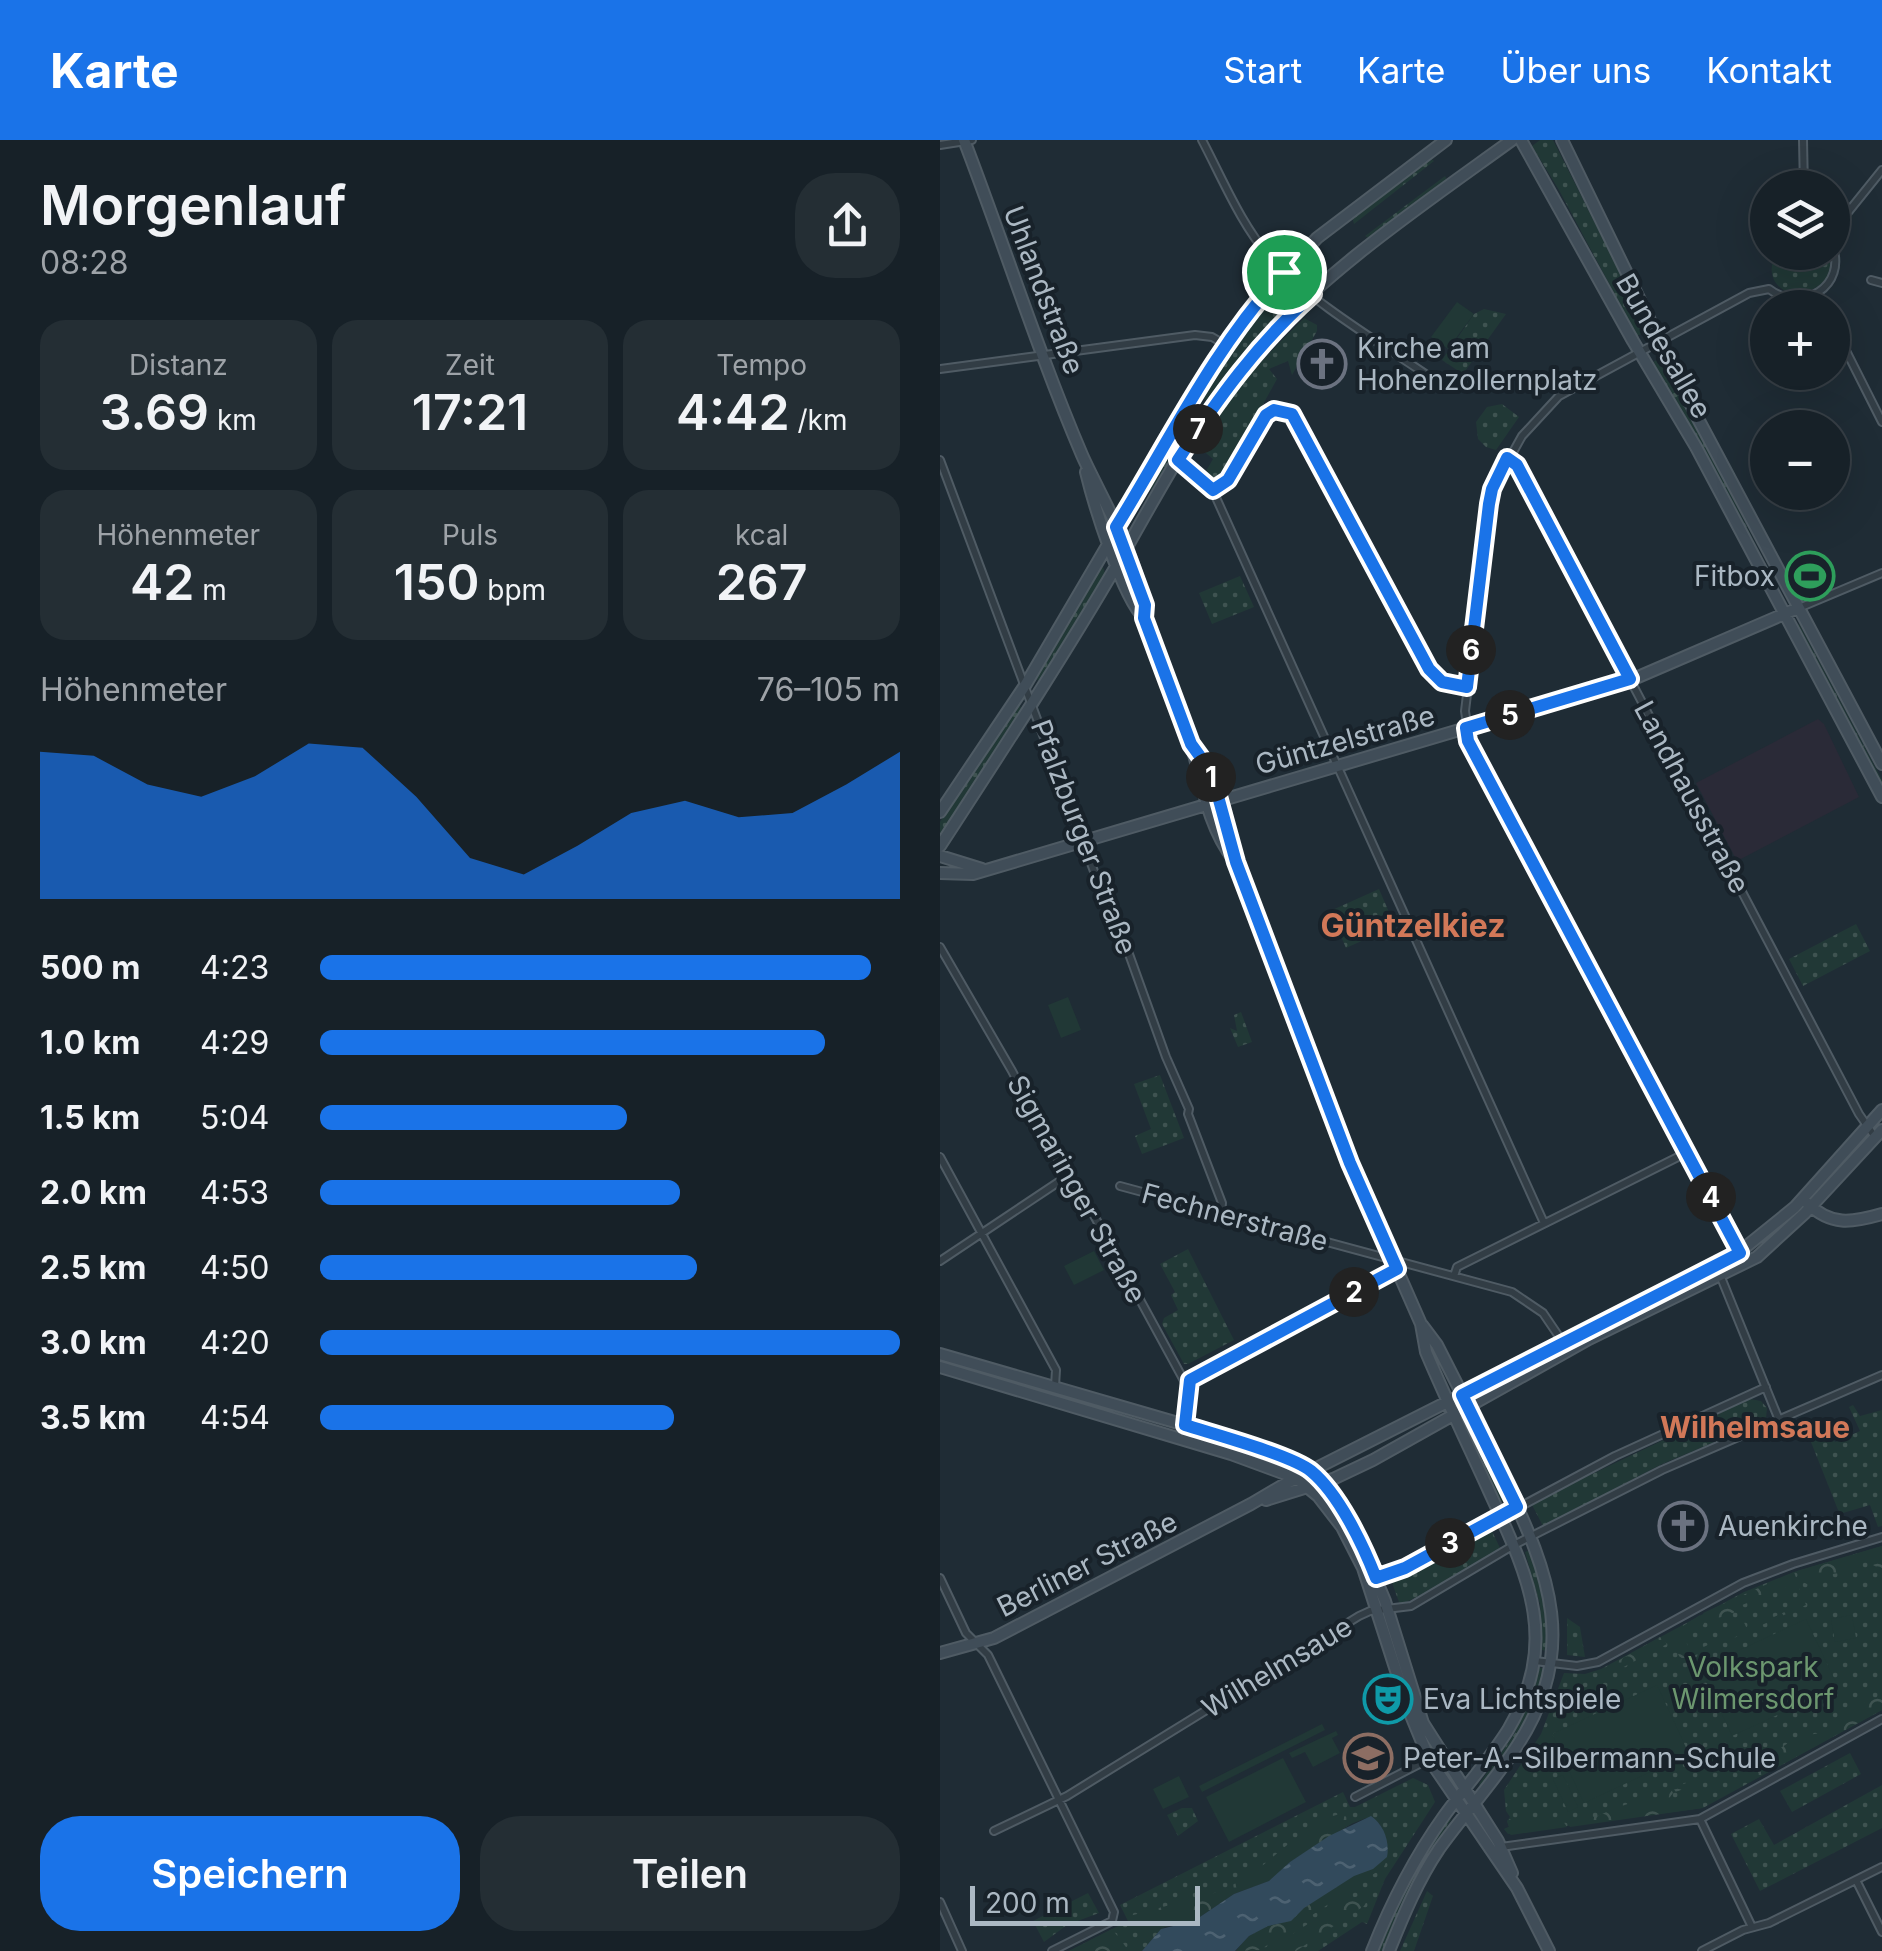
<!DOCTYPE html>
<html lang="de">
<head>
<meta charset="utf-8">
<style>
	:root { --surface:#172128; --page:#242e34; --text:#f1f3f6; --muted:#9ea3a8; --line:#363e45; --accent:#1a73e8 }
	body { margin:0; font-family:Inter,sans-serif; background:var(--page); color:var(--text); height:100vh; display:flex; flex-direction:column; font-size:38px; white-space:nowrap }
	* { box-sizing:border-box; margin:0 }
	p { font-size:32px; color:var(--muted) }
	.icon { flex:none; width:55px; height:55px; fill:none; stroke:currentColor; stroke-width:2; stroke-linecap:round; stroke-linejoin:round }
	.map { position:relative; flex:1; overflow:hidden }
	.drawer { display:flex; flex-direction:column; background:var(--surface); width:940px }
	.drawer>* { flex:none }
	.tools { position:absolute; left:810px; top:30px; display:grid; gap:20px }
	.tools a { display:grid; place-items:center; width:100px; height:100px; border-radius:50%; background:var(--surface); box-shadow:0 10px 40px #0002,0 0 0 2px var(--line); font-size:50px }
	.scale { position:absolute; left:30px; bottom:25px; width:230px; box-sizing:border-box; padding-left:10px; border:5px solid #abb8c3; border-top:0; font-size:28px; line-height:35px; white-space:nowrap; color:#abb8c3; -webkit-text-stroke:8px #18222a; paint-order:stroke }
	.pin { position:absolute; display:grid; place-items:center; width:85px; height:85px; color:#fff; margin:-42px; border:5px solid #fff; border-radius:50%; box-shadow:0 2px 10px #0007 }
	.km { position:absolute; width:50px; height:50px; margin:-25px; border-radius:50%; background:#222; color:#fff; font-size:28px; line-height:50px; text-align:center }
	.round { display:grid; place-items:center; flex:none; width:105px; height:105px; border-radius:40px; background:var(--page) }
	.head { display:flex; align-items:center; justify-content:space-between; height:170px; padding:0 40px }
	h1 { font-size:55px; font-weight:600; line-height:75px }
	.figures { display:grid; grid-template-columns:repeat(3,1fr); gap:15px; height:170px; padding:10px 40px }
	.figures div { display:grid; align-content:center; border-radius:25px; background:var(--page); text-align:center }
	.figures b { font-size:50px; font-weight:600 }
	.figures small { font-size:28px; font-weight:400 }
	.figures p { font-size:28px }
	.chart { height:280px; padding:20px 40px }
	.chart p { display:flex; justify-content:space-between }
	.chart svg { width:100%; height:180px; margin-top:10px; fill:var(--accent); opacity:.7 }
	.action { display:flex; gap:20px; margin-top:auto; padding:20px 40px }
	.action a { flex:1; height:115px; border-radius:40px; background:var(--accent); color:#fff; font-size:40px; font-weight:600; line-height:115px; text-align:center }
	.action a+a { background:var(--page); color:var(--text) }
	ul { padding:0 40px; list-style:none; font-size:32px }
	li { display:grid; grid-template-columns:160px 120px 1fr; align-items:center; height:75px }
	li i { height:25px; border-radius:12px; background:var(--accent) }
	header { display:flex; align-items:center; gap:60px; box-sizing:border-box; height:140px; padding:0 50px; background:var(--accent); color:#fff }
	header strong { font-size:48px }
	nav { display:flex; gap:55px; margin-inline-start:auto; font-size:35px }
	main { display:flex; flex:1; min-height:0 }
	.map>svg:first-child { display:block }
	.medical { fill:#2a2a37 }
	.grass { fill:url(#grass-dots) }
	.forest { fill:url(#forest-crowns) }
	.pitch { fill:#213836 }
	.water { fill:url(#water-ripples) }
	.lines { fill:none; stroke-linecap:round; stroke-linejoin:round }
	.street-casing { stroke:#4f5b64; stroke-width:10 }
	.secondary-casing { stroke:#4f5b64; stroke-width:14 }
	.street { stroke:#323d45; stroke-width:6 }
	.secondary { stroke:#404d58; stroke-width:10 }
	.route-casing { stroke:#fff; stroke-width:20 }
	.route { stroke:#1a73e8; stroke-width:12 }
	.labels { text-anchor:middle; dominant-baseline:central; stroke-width:8; stroke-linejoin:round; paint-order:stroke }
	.street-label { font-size:28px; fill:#abb8c3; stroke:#18222a }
	.poi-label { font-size:28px; fill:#abb8c3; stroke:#18222a; text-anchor:start }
	.park-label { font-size:28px; fill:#6c976f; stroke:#18222a }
	.neighbourhood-label { font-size:30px; font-weight:bold; fill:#d27858; stroke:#18222a }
	.quarter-label { font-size:32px; font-weight:bold; fill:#d27858; stroke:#18222a }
</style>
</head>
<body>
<header>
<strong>Karte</strong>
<nav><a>Start</a><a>Karte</a><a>Über uns</a><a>Kontakt</a></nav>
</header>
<main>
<section class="drawer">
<div class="head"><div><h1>Morgenlauf</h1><p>08:28</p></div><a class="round"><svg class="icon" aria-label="share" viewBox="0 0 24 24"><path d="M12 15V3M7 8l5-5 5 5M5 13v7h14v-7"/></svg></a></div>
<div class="figures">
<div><p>Distanz</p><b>3.69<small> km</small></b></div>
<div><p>Zeit</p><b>17:21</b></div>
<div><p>Tempo</p><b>4:42<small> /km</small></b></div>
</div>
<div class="figures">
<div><p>Höhenmeter</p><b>42<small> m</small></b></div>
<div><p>Puls</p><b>150<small> bpm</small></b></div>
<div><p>kcal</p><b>267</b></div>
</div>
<div class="chart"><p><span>Höhenmeter</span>76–105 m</p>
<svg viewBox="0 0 160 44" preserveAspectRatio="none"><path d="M0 44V8L10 9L20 16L30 19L40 14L50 6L60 7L70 19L80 34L90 38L100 31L110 23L120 20L130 24L140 23L150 16L160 8V44z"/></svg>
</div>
<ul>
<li><b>500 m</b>4:23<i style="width:95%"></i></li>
<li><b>1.0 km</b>4:29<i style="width:87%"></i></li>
<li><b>1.5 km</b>5:04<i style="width:53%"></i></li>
<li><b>2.0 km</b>4:53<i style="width:62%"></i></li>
<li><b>2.5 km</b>4:50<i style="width:65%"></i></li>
<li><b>3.0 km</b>4:20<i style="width:100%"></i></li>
<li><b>3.5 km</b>4:54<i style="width:61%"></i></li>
</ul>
<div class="action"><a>Speichern</a><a>Teilen</a></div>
</section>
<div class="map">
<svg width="942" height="1811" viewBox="0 0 942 1811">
	<defs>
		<pattern id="grass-dots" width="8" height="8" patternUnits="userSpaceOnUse" patternTransform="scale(2.5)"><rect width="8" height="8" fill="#213836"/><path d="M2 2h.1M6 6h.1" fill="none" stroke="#3f5351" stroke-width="1.8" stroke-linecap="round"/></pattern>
		<pattern id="forest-crowns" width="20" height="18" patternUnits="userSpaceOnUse" patternTransform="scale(2.5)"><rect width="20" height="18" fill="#213836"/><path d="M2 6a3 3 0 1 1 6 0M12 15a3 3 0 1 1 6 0" fill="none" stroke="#3f5351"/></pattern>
		<pattern id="water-ripples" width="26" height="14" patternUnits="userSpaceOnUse" patternTransform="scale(2.5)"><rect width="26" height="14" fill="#324a5c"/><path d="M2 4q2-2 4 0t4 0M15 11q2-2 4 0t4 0" fill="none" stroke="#4d6272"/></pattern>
	</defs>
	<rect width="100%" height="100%" fill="#1f2c35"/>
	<path class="medical" d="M878 579 884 584 919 657 797 721 756 643Z"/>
	<path class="grass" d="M600 0H613L709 190 697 196 619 50 592 6Z
		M490 18 494 21 414 84 412 77Z
		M505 36 507 40 430 99 425 96Z
		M837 113H890L891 133C881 147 866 156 849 153 831 145 827 129 837 113Z
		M341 143 361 158 269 262 260 257 299 194Z
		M544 169 566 174 523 234 502 220 534 174Z
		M364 178 377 185V191L352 235 348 221 329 229 337 239 283 337 273 338 266 331 273 319 261 309C283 258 326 216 364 178Z
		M722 217 829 431 713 222Z
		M562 264 579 277 556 310 546 307 538 299 536 282 547 267Z
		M255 265 263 270 214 351 210 349 208 352 205 350Z
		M162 424 165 433 100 545 96 536Z
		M300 436 314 467 272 484 259 453Z
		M859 484 942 640V645L856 486Z
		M79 564 83 572 0 695V682Z
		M439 749 455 786 406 808 390 771Z
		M916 784 930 811 863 846 849 819Z
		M301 872 312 902 298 907 290 888 297 891 294 875Z
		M220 935 244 998 202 1014 195 996 211 989 194 944Z
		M248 1109 294 1200 248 1224H244L222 1184 224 1178 238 1170 231 1155 235 1152 220 1124Z
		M810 1259 821 1261 827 1268 826 1278 820 1283 722 1324 603 1386 591 1363Z
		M913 1265 920 1276 942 1270V1386L938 1387 930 1365 903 1373 898 1370 871 1302 889 1291 895 1302 920 1291 909 1267Z
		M532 1287 567 1359 560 1362 526 1290Z
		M550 1387 560 1408 497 1447 460 1465 450 1437 459 1438Z
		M942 1406V1570L763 1668 568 1694 564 1689 569 1687 567 1681 570 1677 566 1671 564 1650 601 1594 624 1533 645 1534 661 1529 804 1452 854 1432Z
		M590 1410 605 1458 607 1511 602 1510 600 1464 585 1412Z
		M627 1478 640 1487 645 1517 627 1515Z
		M599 1527 604 1529C594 1574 568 1609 541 1647L539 1644 575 1593Z
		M910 1613 921 1634 852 1672 840 1651Z
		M473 1638 488 1645 495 1662 445 1739 427 1784 422 1782 378 1811H296L305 1800 446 1698 439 1683 426 1678 411 1684 221 1789 202 1811H129L188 1781 180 1765 403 1652 410 1667H415Z
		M942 1645V1688L820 1751 791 1694 819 1679 834 1705Z
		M242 1668H252L258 1681 238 1696 227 1675Z
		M509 1677 511 1680 480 1727 442 1811H437L473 1732Z
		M487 1751 493 1756 474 1811H460Z
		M148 1753 159 1773 127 1785 104 1802 93 1781Z"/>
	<path class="forest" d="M942 1406V1430L922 1419 916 1421 918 1428C902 1436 882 1430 869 1445L861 1441 857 1431Z
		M854 1432 858 1443 797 1467 798 1471 768 1482 763 1473Z
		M859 1448 866 1465 749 1518H740L729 1495 760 1475 764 1484 750 1494 747 1489 742 1492 751 1513 793 1493 792 1483 802 1478 807 1489 856 1467V1461L862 1459Z
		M720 1497 727 1504 678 1530 669 1526Z
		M942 1556V1570L810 1642 814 1626 857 1597 880 1593 897 1582 908 1568Z
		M762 1637 763 1668 630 1687 627 1682C662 1682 676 1660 709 1662L731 1649 733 1653 727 1661 731 1666 750 1657 756 1663 760 1658 755 1644 736 1652 733 1648Z
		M403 1673 411 1684 350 1722 332 1740 294 1754 254 1781 225 1787 218 1792H202L186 1777 285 1750 322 1726 376 1681Z
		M570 1679 572 1682 579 1679 623 1681 627 1687 571 1695 564 1689 569 1687 567 1681Z
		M446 1698H456L444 1727 320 1810 296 1811 309 1796 328 1786 351 1781 364 1768 448 1713Z
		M426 1754 430 1756 424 1766 356 1811H326L405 1760Z
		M172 1789 189 1811H129Z"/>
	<path class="pitch" d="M517 162 534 174 508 209 491 197Z
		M128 857 141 890 121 898 108 865Z
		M154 1111 164 1130 134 1145 124 1126Z
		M912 1475 916 1498 895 1502 891 1479Z
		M866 1479 898 1547 792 1596 761 1528Z
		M717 1545 749 1614 644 1663 612 1594Z
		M382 1584 385 1590 262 1652 259 1646Z
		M396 1591 398 1595 392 1598 400 1613 373 1627 365 1612 352 1618 349 1613Z
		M343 1618 366 1662 289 1702 266 1657Z
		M623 1635 638 1667 628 1672 613 1639Z
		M239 1636 249 1657 223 1669 213 1649Z"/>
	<path class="water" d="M431 1676C444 1685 450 1702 447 1717L433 1729 414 1736 364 1768 351 1781 328 1786 309 1796 295 1811H202L221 1789 254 1781 294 1754 329 1741 350 1722 389 1696Z"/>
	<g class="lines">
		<g class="street-casing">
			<path id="street" d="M262 0C283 40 302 87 333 121 374 165 452 210 503 246
				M863 0 864 48
				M0 5 32 0
				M892 92 942 30
				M931 140 942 143
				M878 154 885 168
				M892 183 942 282
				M0 229 255 195 272 197 286 205
				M567 318 577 325 919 974 935 997
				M0 320 161 750 178 794 185 803 226 917 249 969 248 974 282 1063 281 1073
				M238 320 273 351 604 1083
				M273 351 288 340 325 275 334 270 352 273 489 529 502 542 527 547
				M859 468 942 433
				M0 807 72 931 139 1060 151 1070 247 1246 248 1275 241 1297
				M0 1017 116 1230 115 1246
				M180 1046 572 1152 603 1173 622 1201
				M799 1112 530 605 525 571 552 350 582 296 619 256 809 153 829 149C862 174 908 146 892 105
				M0 1121 126 1037
				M780 1135 839 1280
				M514 1136 517 1127 748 1012
				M247 1246 250 1240 459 1128
				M0 1438 26 1493 48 1515 174 1772 172 1781 112 1811
				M436 1438 465 1428 675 1316 826 1247
				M595 1521 637 1526 658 1522 803 1443 853 1424 942 1397
				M415 1657 489 1619
				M760 1679 812 1787
				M54 1691 127 1656 419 1476 430 1471 471 1466 574 1405 722 1330 942 1235
				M561 1707 760 1679 942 1579
				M916 1740 942 1792
				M0 1762 22 1811
				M762 1811 803 1790 829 1783 942 1727"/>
		</g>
		<g class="secondary-casing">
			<path id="secondary" d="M24 0C64 104 98 212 142 315 160 356 208 435 204 478
				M581 0 693 201 756 307 942 657
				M622 0 756 275 942 624
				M146 332C154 365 182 456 204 478 220 519 239 561 251 603 262 643 268 687 294 720
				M251 604 267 626 276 649 296 722 410 1023 481 1184 486 1212C506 1259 528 1305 549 1351 588 1436 621 1501 568 1590 549 1620 525 1647 504 1676 474 1718 451 1763 432 1811
				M0 672 86 544 254 258 310 172 377 98 506 0
				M0 706C61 612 122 519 178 423 219 351 259 274 313 212 384 131 485 63 572 0
				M0 716 42 729
				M0 733 33 734 698 537 858 468
				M867 1063C891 1086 911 1083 942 1074
				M0 1214 245 1285 354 1322 371 1331 389 1352 419 1399 445 1461 483 1583 558 1701 572 1733
				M0 1227 291 1314 356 1338 378 1356 402 1387 423 1428 468 1568 489 1619 577 1748 609 1811
				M326 1360 393 1339 433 1320 649 1199 817 1117 865 1073 942 990
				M0 1513 54 1498 311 1364 345 1344 792 1118 855 1067 942 970
				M449 1811C463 1776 478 1740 499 1709 524 1674 554 1642 577 1606 639 1511 610 1434 565 1341 543 1295 520 1250 497 1205L482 1185"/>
		</g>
		<use href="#street" class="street"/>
		<use href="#secondary" class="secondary"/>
	</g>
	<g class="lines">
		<g class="route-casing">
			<path id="route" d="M344 132 373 154C318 203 278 258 238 320L273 350 288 340 326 275 334 270 352 274 489 529 502 542 527 547 549 364 552 349 567 318 577 325 690 539 526 588 528 601 800 1113 522 1255 577 1367 465 1428 436 1438C423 1405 399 1354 371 1331 351 1315 273 1294 245 1285L250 1240 457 1129 410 1023 296 722 276 649 267 626 251 604 204 478 205 465 176 387C229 301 275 206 344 132Z"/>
		</g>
		<use href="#route" class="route"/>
	</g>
	<defs>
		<g id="church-ring" transform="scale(2.5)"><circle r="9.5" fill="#18222a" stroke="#6b7280" stroke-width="1.5"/><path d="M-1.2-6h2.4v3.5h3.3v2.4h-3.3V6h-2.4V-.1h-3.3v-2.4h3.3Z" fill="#6b7280"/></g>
		<g id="stadium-ring" transform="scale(2.5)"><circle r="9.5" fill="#18222a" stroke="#2e9e5b" stroke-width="1.5"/><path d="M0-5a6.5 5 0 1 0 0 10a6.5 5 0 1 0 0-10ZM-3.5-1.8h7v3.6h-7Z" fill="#2e9e5b"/></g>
		<g id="theatre-ring" transform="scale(2.5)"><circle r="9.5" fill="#18222a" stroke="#0f9aa8" stroke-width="1.5"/><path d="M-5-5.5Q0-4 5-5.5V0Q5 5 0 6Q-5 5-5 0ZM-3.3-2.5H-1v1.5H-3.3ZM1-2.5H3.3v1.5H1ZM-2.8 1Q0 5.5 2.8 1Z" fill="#0f9aa8"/></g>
		<g id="university-ring" transform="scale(2.5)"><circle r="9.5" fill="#18222a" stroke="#8d6e63" stroke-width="1.5"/><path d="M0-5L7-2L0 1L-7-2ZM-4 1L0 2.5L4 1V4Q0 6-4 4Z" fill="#8d6e63"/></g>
	</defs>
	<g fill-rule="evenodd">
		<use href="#church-ring" x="382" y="224"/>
		<use href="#stadium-ring" x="870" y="436"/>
		<use href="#church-ring" x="743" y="1386"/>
		<use href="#theatre-ring" x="448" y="1559"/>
		<use href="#university-ring" x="428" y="1618"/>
	</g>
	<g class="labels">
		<g class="street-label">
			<text transform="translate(104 150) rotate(69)">Uhlandstraße</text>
			<text transform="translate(724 206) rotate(60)">Bundesallee</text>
			<text transform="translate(405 600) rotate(-16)">Güntzelstraße</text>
			<text transform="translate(752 657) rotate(62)">Landhausstraße</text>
			<text transform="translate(144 697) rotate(69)">Pfalzburger Straße</text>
			<text transform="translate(137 1049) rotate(61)">Sigmaringer Straße</text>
			<text transform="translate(295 1077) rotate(15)">Fechnerstraße</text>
			<text transform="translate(147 1424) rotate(-27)">Berliner Straße</text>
			<text transform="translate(337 1527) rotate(-31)">Wilhelmsaue</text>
		</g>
		<g class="poi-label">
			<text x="417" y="208">Kirche am<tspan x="417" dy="32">Hohenzollernplatz</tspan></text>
			<text x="835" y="436" text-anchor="end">Fitbox</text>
			<text x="778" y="1386">Auenkirche</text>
			<text x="483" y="1559">Eva Lichtspiele</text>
			<text x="463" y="1618">Peter-A.-Silbermann-Schule</text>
		</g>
		<g class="park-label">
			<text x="813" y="1527">Volkspark<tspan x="813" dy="32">Wilmersdorf</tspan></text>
		</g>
		<g class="neighbourhood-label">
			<text x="815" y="1287">Wilhelmsaue</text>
		</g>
		<g class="quarter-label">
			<text x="473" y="785">Güntzelkiez</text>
		</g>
	</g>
</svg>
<div class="tools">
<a><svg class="icon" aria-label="layers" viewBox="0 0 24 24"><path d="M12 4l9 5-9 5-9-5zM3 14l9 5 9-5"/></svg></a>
<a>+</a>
<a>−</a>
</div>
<div class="scale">200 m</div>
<div class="pin" style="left:344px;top:132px;background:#1e9e55"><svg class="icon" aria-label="arrive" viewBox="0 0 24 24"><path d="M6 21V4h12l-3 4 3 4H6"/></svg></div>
<b class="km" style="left:271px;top:637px">1</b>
<b class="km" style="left:414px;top:1152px">2</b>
<b class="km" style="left:510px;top:1403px">3</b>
<b class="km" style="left:771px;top:1057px">4</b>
<b class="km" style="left:570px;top:575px">5</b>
<b class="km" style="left:531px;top:510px">6</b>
<b class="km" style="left:258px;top:289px">7</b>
</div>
</main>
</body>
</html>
